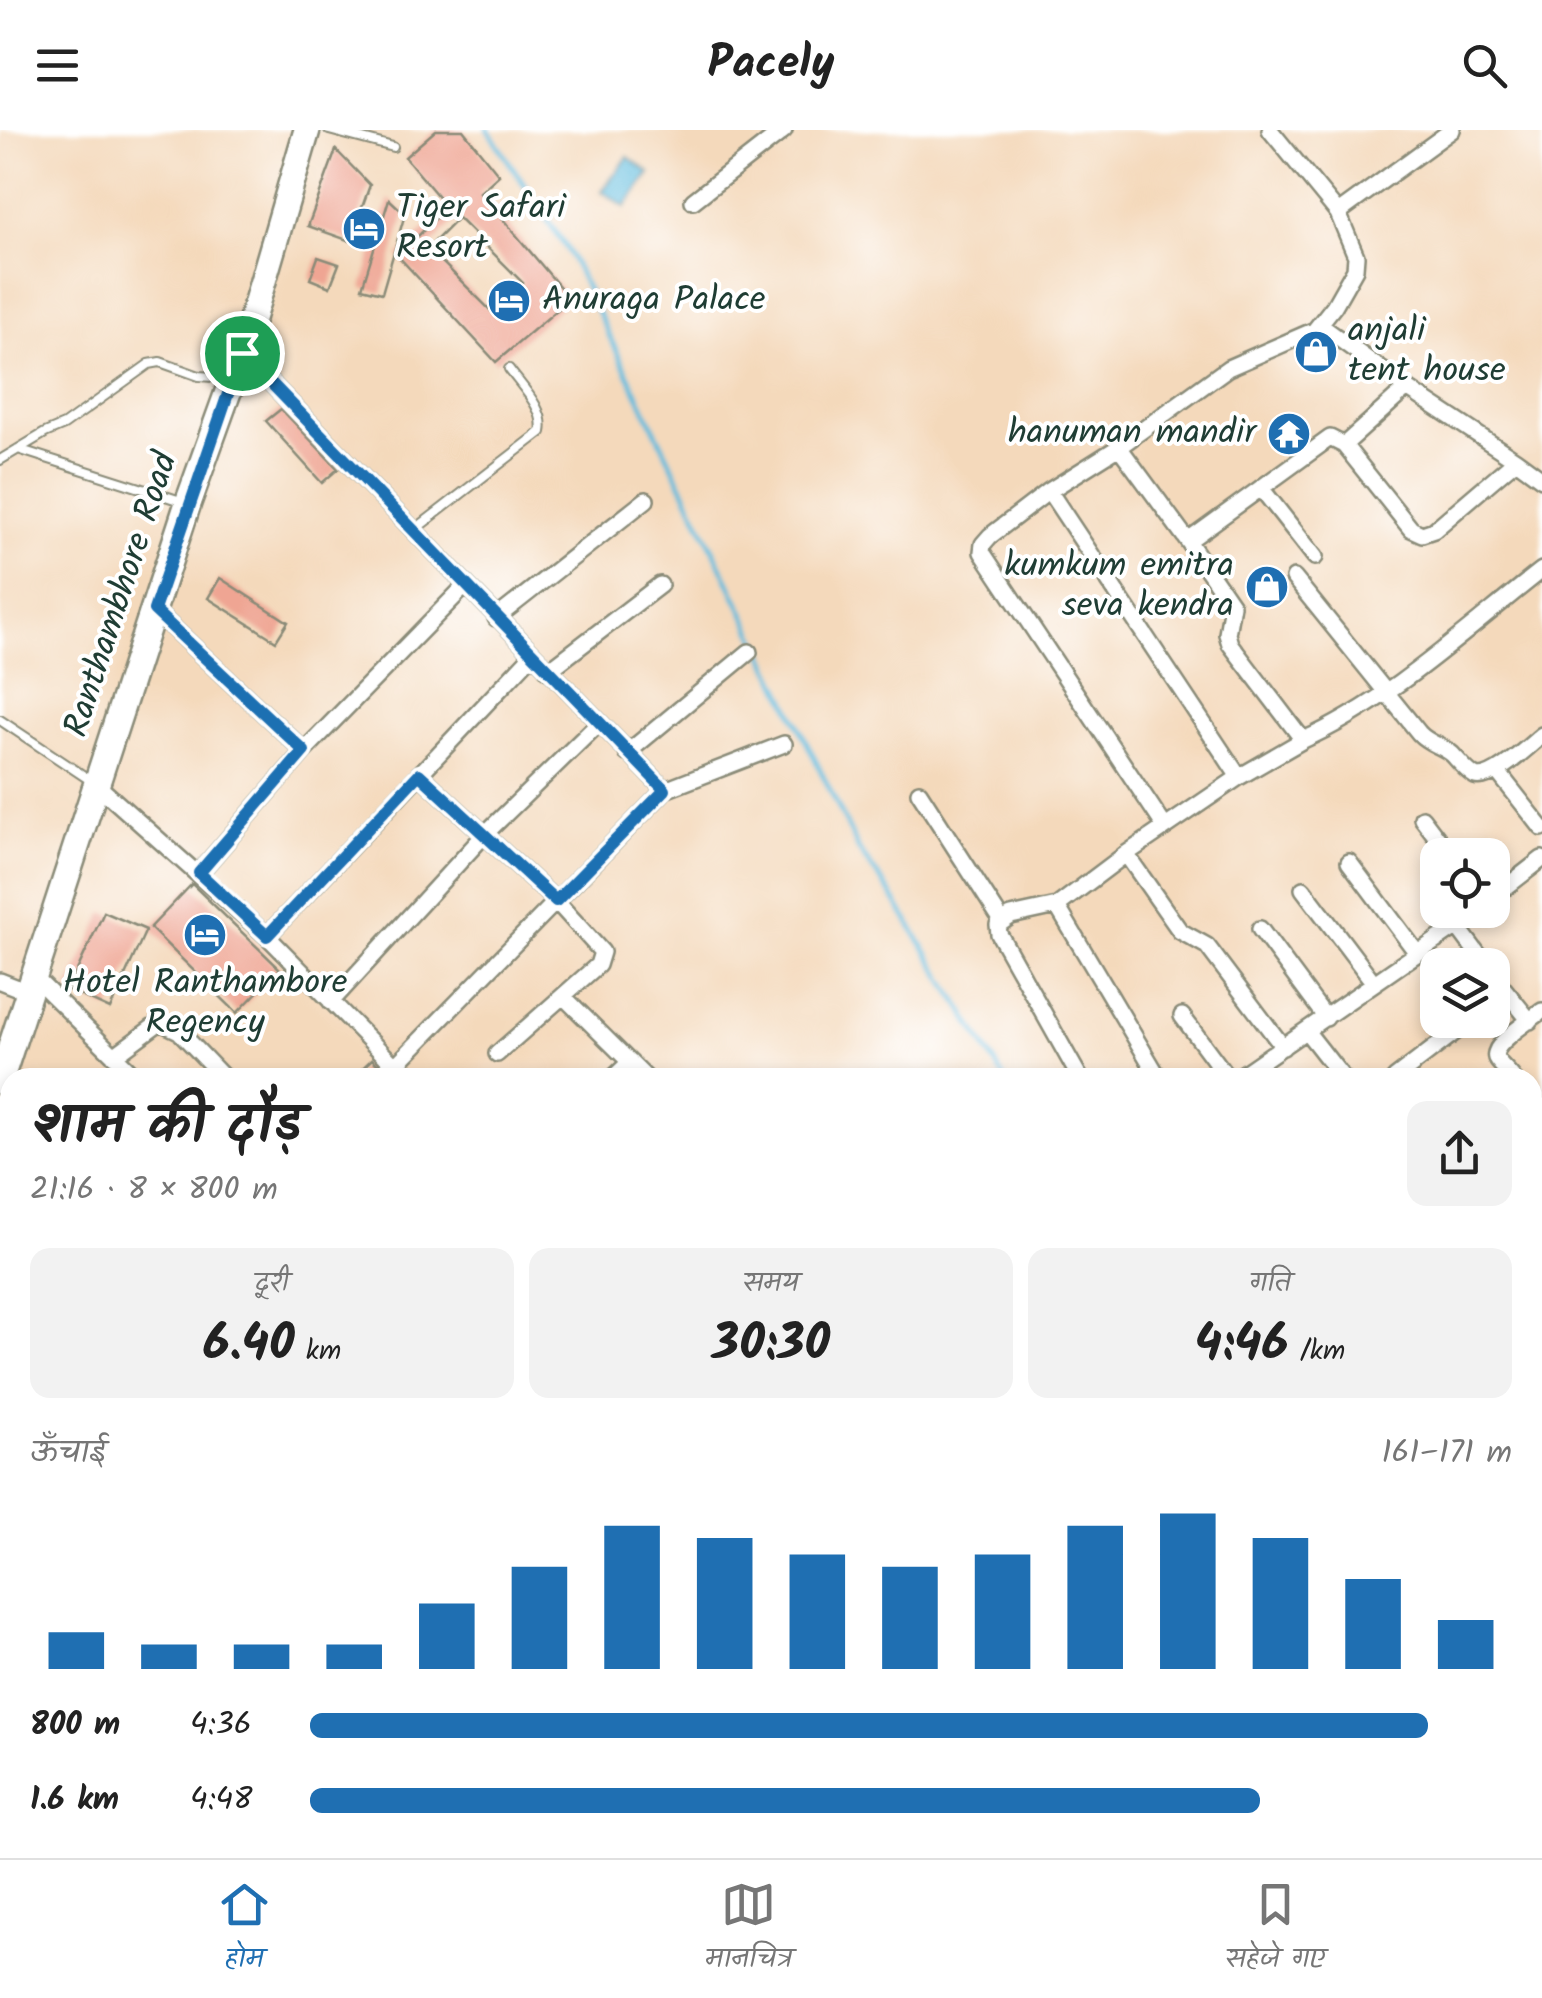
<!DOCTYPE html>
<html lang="hi">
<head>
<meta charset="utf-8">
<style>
	:root { --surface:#fff; --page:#f2f2f2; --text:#222; --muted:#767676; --line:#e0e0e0; --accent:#1f6fb2 }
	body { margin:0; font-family:Kalam,"Playpen Sans Deva",sans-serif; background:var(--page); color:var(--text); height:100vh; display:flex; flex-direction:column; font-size:38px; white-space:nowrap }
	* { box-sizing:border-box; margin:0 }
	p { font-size:32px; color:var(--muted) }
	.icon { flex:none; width:55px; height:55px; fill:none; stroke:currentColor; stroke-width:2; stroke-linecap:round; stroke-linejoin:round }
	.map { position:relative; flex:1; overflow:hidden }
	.side { position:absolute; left:0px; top:938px; width:1542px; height:792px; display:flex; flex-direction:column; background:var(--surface); border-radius:30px 30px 0 0; box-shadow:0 5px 15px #0003 }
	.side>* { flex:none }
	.controls { position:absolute; left:1420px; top:708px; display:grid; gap:20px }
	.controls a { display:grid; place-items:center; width:90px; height:90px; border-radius:20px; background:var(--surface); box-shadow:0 5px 15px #0003; font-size:50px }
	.pin { position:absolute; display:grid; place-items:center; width:85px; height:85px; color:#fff; margin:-42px; border:5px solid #fff; border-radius:50%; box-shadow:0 2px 10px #0007 }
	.round { display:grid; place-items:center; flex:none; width:105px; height:105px; border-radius:20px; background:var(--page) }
	.head { display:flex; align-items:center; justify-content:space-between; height:170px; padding:0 30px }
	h1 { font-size:55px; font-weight:700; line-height:75px }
	.figures { display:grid; grid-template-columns:repeat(3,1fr); gap:15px; height:170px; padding:10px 30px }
	.figures div { display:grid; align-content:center; border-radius:20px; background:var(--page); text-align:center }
	.figures b { font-size:50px; font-weight:700 }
	.figures small { font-size:28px; font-weight:400 }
	.figures p { font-size:28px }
	.chart { height:280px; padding:20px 30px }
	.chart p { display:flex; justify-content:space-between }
	.chart svg { width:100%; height:180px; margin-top:10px; stroke:var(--accent); stroke-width:6 }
	ul { padding:0 30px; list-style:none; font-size:32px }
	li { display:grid; grid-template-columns:160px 120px 1fr; align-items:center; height:75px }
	li i { height:25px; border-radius:12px; background:var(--accent) }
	header { display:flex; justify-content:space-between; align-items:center; height:130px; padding:0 30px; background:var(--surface); font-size:45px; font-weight:700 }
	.dock { display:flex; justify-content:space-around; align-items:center; height:140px; border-top:2px solid var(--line); background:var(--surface); font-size:28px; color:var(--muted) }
	.dock a { display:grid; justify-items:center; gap:5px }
	.dock .current { color:var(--accent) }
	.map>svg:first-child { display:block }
	.water { fill:#5fbbdd; stroke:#3f7c88; stroke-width:2.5 }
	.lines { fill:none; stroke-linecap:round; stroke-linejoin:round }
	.stream { stroke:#5fbbdd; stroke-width:5 }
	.building { fill:#efa593; fill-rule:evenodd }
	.service-casing { stroke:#8a8b78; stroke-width:12 }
	.minor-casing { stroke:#8a8b78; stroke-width:20 }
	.primary-casing { stroke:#8a8b78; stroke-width:30 }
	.service { stroke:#fff; stroke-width:8 }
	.minor { stroke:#fff; stroke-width:15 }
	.primary { stroke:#fff; stroke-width:25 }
	.route-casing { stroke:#fff; stroke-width:20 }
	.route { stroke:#1f6fb2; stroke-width:12 }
	.labels { text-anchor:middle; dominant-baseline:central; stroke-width:8; stroke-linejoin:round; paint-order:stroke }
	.poi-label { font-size:35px; fill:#1f3d34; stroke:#fff; text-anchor:start }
	.street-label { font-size:35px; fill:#1f3d34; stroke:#fff }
</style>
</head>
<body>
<header><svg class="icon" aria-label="menu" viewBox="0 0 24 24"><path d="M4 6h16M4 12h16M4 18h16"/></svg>Pacely<svg class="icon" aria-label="search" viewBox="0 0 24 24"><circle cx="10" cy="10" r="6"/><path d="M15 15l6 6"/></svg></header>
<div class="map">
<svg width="1542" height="1728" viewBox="0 0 1542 1728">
	<rect width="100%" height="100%" fill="#fff"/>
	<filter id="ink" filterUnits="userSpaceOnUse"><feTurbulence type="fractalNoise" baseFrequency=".01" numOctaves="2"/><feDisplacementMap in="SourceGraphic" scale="20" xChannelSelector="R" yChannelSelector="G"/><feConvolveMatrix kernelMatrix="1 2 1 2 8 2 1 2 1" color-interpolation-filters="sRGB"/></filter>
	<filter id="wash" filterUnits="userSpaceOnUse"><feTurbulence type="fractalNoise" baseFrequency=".0048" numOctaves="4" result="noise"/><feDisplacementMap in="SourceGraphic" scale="40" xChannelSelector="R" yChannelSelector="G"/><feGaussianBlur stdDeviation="2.25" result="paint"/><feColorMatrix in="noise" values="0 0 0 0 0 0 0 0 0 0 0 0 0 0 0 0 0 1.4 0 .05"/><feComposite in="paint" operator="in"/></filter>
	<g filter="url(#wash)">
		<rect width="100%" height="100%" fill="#f4d9bb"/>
		<path class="water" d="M628 27 650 43 625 77 602 61Z"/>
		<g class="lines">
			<path class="stream" d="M488 0 568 121 860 722 890 762 1004 948
				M1424 1720 1427 1728"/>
		</g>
		<g id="blocks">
			<path class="building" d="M436 0H463L499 45 480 62 570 169 496 232 398 126 447 77 405 27ZM458 88 523 153 493 183 428 118Z
				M336 20 370 55 350 111 308 96Z
				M389 69 405 84 382 163 362 158Z
				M318 127 339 134 330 157 310 149Z
				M281 279 338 339 322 353 266 291Z
				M220 448 288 492 276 511 208 468Z
				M192 754 280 839 237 883 150 798Z
				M104 782 146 800 110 879 68 860Z
				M372 929 387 944 396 948H352Z"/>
		</g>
	</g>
	<g filter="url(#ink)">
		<use href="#blocks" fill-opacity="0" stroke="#8a8b78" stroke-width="2.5"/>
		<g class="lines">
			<g class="service-casing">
				<path id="service" d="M329 0 393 17
					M18 319 184 372
					M0 330 45 303 64 295 149 234 160 232 199 246 227 248
					M413 401 541 302C546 280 522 257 509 239
					M0 590 93 652"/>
			</g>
			<g class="minor-casing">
				<path id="minor" d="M693 71 784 0
					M1338 83 1452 0
					M1344 315 1407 258
					M1119 317 1188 411
					M1516 330 1542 349
					M1261 358 1315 427
					M1049 361 990 406 983 414 982 422 1165 697
					M1294 448 1419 603C1429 614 1441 615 1452 624 1459 631 1467 642 1475 646 1492 652 1529 616 1542 605
					M154 480 304 621 465 456
					M496 488 646 370
					M548 541 660 455
					M1303 610C1388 573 1469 497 1542 440
					M627 623 749 522
					M1497 641 1542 698
					M419 644 556 771 602 822 598 835 497 924
					M1239 647 1303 610 1230 514 1227 504 1232 475 1188 411 1330 308 1344 315 1411 399 1422 404 1434 400 1516 330 1407 258 1320 195
					M96 654 267 806 395 936 665 660 242 223
					M665 660 784 614
					M919 662 1002 791
					M1422 688 1450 725
					M1126 724 1180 801 1207 816 1283 917
					M1349 732 1417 823
					M199 743 304 621
					M1303 759 1374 853
					M1492 768 1542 729
					M1057 776 1011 786 998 795 999 804 1080 948
					M1457 796 1477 780
					M1260 799 1326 888
					M267 806 532 525
					M1492 844 1530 891
					M33 846 137 948
					M0 851 28 862
					M563 866 646 948
					M331 872 486 703 599 593
					M1182 886 1228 948
					M1307 902 1343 948
					M114 926 160 892 179 901 224 948
					M613 948 630 932
					M1159 948 1057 776 1126 724 1239 647 1049 361 1119 317 1228 238 1315 200 1334 176 1355 139 1356 126 1338 83 1270 0
					M1237 948 1457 796 1486 835
					M1395 948 1471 890
					M1513 948C1509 942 1499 934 1496 928 1491 914 1531 890 1542 881
					M1532 970 1542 981
					M1532 1102 1542 1095
					M1532 1231 1542 1224
					M0 1244 10 1252
					M1532 1340 1542 1351
					M1532 1458 1542 1469
					M931 1720 939 1728
					M1050 1720 1058 1728
					M1177 1720 1183 1728
					M1278 1720 1284 1728
					M199 1728 212 1720
					M341 1728 352 1720
					M459 1728 470 1720
					M636 1728 653 1720
					M1140 1728 1158 1720"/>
			</g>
			<g class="primary-casing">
				<path id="primary" d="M0 951 188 373 242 223 307 0"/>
			</g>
			<use href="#service" class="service"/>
			<use href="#minor" class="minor"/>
			<use href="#primary" class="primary"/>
		</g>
	</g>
	<g class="lines" filter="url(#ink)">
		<g class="route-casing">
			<path id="route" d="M242 223 665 660 556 771 419 644 267 806 199 743 304 621 154 480Z"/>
		</g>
		<use href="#route" class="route"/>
	</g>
	<defs>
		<g id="hotel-disc" transform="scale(2.25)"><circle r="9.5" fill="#1f6fb2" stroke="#fff"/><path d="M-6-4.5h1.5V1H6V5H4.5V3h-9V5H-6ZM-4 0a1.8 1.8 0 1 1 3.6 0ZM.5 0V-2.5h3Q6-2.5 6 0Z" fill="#fff"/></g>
		<g id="shop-disc" transform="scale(2.25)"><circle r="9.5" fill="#1f6fb2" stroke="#fff"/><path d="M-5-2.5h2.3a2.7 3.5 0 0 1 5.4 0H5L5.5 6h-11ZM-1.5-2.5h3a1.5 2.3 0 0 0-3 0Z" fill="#fff"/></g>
		<g id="temple-disc" transform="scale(2.25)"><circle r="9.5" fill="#1f6fb2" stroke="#fff"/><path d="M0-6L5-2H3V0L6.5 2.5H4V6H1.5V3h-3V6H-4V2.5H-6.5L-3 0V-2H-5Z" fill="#fff"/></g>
	</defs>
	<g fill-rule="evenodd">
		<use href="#hotel-disc" x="364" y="99"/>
		<use href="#hotel-disc" x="509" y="171"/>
		<use href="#shop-disc" x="1316" y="222"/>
		<use href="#temple-disc" x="1289" y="304"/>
		<use href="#shop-disc" x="1267" y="457"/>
		<use href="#hotel-disc" x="205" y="805"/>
	</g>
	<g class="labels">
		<g class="poi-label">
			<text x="396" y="79">Tiger Safari<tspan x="396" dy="40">Resort</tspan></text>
			<text x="542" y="171">Anuraga Palace</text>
			<text x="1348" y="202">anjali<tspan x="1348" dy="40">tent house</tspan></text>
			<text x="1256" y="304" text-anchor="end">hanuman mandir</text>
			<text x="1234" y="437" text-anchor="end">kumkum emitra<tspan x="1234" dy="40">seva kendra</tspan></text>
			<text x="205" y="854" text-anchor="middle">Hotel Ranthambore<tspan x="205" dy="40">Regency</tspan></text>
		</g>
		<g class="street-label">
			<text transform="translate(122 465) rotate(-72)">Ranthambhore Road</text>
		</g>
	</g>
</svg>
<div class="controls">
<a><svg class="icon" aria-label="locate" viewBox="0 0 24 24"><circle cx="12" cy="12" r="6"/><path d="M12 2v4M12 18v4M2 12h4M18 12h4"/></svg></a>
<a><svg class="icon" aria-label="layers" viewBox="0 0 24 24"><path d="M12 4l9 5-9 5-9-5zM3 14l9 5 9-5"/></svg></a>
</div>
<div class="pin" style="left:242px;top:223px;background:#1e9e55"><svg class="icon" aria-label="arrive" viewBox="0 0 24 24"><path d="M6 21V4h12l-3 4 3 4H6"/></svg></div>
<section class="side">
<div class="head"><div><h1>शाम की दौड़</h1><p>21:16 · 8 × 800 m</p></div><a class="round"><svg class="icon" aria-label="share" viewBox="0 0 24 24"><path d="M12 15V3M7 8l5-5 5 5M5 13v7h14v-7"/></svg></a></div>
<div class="figures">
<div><p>दूरी</p><b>6.40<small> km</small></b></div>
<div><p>समय</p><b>30:30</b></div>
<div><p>गति</p><b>4:46<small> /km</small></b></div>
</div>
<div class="chart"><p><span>ऊँचाई</span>161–171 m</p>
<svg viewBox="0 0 160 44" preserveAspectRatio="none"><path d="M5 44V35M15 44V38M25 44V38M35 44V38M45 44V28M55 44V19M65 44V9M75 44V12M85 44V16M95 44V19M105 44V16M115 44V9M125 44V6M135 44V12M145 44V22M155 44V32"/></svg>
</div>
<ul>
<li><b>800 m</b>4:36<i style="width:93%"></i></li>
<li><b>1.6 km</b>4:48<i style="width:79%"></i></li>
</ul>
</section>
</div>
<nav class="dock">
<a class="current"><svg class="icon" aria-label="home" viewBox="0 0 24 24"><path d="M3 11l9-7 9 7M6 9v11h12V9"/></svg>होम</a>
<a><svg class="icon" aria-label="map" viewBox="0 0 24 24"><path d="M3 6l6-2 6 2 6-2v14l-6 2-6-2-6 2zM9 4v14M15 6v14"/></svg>मानचित्र</a>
<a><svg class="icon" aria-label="saved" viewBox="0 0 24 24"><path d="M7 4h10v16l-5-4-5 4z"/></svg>सहेजे गए</a>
</nav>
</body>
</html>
